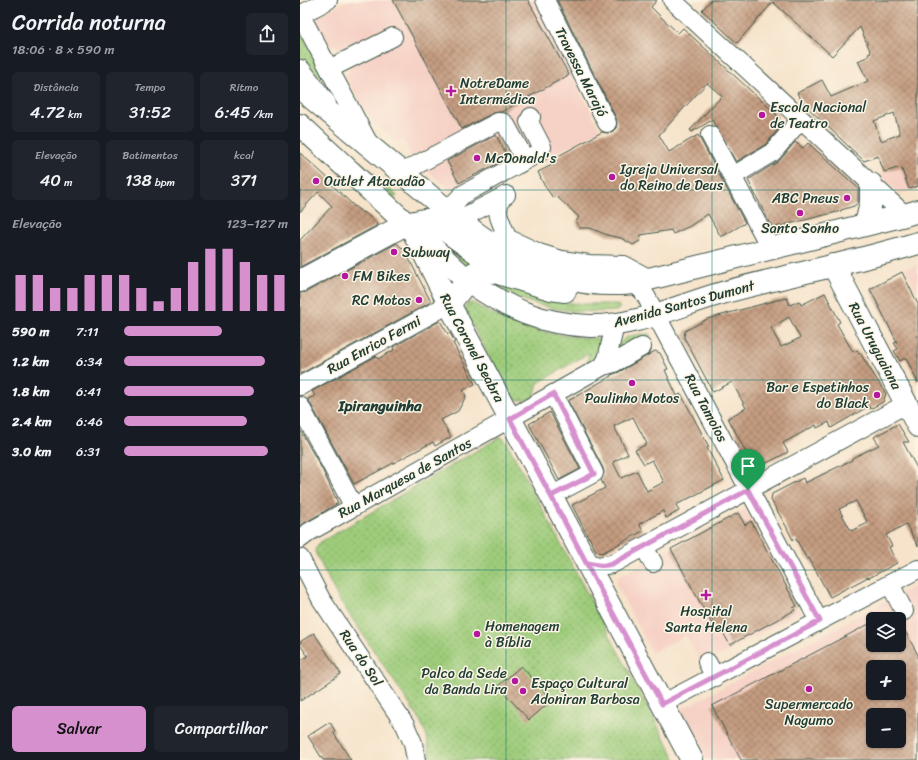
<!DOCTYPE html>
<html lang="pt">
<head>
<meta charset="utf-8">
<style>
	:root { --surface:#171b24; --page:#20242c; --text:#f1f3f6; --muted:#9ea1a6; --accent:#d690ce }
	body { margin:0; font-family:Sriracha,sans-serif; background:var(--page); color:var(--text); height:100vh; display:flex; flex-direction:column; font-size:15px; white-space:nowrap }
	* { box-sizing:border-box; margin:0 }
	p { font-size:13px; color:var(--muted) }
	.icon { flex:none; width:22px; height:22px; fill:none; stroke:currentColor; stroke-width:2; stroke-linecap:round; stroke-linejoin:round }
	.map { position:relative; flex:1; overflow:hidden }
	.panel { display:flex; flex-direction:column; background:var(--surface); width:300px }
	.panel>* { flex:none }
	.buttons { position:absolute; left:566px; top:612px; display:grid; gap:8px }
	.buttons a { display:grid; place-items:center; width:40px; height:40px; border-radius:6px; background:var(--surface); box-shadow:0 1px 3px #0004; font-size:20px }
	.pin { position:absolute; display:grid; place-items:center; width:34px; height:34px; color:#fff; margin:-41px -17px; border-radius:50% 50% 50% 0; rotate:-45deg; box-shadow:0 0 4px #0007 }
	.pin .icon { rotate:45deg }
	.round { display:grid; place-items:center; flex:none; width:42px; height:42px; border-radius:6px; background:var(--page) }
	.head { display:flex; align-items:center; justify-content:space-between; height:68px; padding:0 12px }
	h1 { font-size:22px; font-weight:600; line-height:30px }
	.metrics { display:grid; grid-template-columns:repeat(3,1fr); gap:6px; height:68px; padding:4px 12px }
	.metrics div { display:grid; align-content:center; border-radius:6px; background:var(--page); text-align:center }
	.metrics b { font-size:17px; font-weight:600 }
	.metrics small { font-size:11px; font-weight:400 }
	.metrics p { font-size:11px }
	.chart { height:112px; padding:8px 12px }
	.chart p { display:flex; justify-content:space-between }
	.chart svg { width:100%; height:72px; margin-top:4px; stroke:var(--accent); stroke-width:6 }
	.cta { display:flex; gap:8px; margin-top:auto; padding:8px 12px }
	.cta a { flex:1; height:46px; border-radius:6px; background:var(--accent); color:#111; font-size:16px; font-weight:600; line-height:46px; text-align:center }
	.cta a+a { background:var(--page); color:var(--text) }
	ul { padding:0 12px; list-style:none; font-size:13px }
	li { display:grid; grid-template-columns:64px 48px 1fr; align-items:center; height:30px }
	li i { height:10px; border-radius:5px; background:var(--accent) }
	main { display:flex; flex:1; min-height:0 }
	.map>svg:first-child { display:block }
	.built { fill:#f6d1c5; fill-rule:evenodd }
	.grass { fill:url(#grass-tufts); stroke:#5e8457 }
	.park { fill:url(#park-dots); stroke:#5e8457 }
	.building { fill:url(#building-cross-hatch); fill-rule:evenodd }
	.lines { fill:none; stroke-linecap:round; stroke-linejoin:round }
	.minor-casing { stroke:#3f564a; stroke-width:20 }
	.major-casing { stroke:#3f564a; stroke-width:24 }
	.highway-casing { stroke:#3f564a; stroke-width:24 }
	.minor { stroke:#fff; stroke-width:18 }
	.major { stroke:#fff; stroke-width:22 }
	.highway { stroke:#fff; stroke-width:22 }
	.route-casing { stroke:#fff; stroke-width:8 }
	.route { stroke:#d690ce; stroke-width:5 }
	.grid { fill:none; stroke:#0f766e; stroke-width:1; stroke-opacity:0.55 }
	.poi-dot { fill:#b5179e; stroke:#fcf5e5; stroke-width:1.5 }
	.labels { text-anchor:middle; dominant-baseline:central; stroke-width:3; stroke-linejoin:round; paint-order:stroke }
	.street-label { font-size:14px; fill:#1f3d34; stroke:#fcf5e5 }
	.poi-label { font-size:14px; fill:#1f3d34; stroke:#fcf5e5; text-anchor:start }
	.neighbourhood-label { font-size:15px; font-weight:bold; fill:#1f3d34; stroke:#fcf5e5 }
</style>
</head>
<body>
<main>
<section class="panel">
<div class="head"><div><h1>Corrida noturna</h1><p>18:06 · 8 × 590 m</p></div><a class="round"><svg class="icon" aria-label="share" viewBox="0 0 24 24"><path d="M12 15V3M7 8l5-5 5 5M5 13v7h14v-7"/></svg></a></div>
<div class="metrics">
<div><p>Distância</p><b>4.72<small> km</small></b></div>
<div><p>Tempo</p><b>31:52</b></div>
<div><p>Ritmo</p><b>6:45<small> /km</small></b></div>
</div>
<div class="metrics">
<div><p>Elevação</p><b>40<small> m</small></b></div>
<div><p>Batimentos</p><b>138<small> bpm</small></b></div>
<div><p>kcal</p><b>371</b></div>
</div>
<div class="chart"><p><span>Elevação</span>123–127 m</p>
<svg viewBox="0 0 160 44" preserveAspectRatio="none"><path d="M5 44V22M15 44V22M25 44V30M35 44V30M45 44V22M55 44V22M65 44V22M75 44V30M85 44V38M95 44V30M105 44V14M115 44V6M125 44V6M135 44V14M145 44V22M155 44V22"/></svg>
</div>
<ul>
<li><b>590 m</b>7:11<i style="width:60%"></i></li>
<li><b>1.2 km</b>6:34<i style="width:86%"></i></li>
<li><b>1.8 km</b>6:41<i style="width:79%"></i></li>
<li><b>2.4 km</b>6:46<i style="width:75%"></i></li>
<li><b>3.0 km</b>6:31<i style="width:88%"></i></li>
</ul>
<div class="cta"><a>Salvar</a><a>Compartilhar</a></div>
</section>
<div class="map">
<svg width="618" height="760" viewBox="0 0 618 760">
	<defs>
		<pattern id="grass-tufts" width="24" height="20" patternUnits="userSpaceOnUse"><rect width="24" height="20" fill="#9ecc7a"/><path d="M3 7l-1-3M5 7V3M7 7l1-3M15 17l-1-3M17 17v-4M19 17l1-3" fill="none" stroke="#80a765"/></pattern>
		<pattern id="park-dots" width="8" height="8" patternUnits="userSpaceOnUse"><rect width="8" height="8" fill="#9ecc7a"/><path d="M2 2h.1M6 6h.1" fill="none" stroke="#80a765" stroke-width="1.8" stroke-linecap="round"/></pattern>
		<pattern id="building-cross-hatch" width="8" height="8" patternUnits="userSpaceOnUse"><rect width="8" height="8" fill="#c49c80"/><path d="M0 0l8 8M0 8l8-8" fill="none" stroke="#9f806a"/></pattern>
	</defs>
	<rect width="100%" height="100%" fill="#fcf5e5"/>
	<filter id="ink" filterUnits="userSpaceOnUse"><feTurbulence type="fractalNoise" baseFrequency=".025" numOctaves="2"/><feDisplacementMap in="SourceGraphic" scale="8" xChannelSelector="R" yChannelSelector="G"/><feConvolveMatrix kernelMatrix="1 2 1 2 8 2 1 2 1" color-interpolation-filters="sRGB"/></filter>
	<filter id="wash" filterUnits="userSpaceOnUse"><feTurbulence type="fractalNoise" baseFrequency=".012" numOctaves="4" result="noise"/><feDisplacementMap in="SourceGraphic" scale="16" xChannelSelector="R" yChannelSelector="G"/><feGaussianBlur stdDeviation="0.9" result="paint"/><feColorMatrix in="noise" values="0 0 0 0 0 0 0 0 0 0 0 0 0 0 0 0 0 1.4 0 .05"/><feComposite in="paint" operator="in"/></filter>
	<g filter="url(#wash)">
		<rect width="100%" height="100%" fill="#f6e3ca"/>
		<path class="built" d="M49 0H234L300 130 165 201 115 161 103 139 96 142 72 121 61 105 46 77 50 64 41 48 28 44 16 21 18 16Z
			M618 160V188L600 194 578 175Z
			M618 265V293L606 269Z
			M445 509 501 612 402 665 386 635 352 653 316 584 318 577Z
			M618 584V760H406L380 710ZM573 619H599V645H573ZM573 667H599V693H573ZM573 715H599V741H573Z"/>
		<path class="grass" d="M60 161 97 196 96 197 94 198 59 162Z
			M128 229 169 261V262L166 266Z
			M188 281 257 301 281 304H315L319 306V309L316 311C284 313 251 311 221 299 209 294 198 287 188 281Z
			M339 334H350V345L314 359C320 341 320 338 339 334Z"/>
		<path class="park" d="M0 29 24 78 23 79C20 78 5 60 0 56Z
			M169 303H173C213 328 253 336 300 339L303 344 298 359 286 367 289 353 238 383 234 397C225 401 218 402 210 396L165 312 166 305Z
			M201 437 206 441 376 760H130L127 736 120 720 37 596 15 552 16 548 19 543 198 438Z"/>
		<g id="blocks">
			<path class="building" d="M93 0H228L269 75 201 112 193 113 162 129Z
				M257 0H357L351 7 361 17 378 33 383 28 478 116 474 121 480 127 466 144 436 162 412 120 392 132 390 130 422 96 407 83 359 135 369 152 398 135 445 223 421 237 408 214 390 226 373 234 371 230 341 235 340 241 333 245 321 238 307 235 290 228H279L276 222 279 217 256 196 253 198 243 183 238 172 254 164 251 160 302 132 307 133 312 132 316 128 317 123 316 118Z
				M411 0H618V186L609 189 601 167 584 172 578 156 564 161 505 105 497 93 522 80 531 97 568 81 558 61 569 56 568 54 571 53 560 27 532 56 473 2 437 43 402 10ZM594 113 600 134 581 141 574 121Z
				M196 135 208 158 159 183 147 161Z
				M495 142 503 148 508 143 558 188V203L554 206 541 210V211L472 228 448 180 479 161Z
				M0 153 30 180 28 181 54 206 63 213 64 212 77 223 76 226 0 267V240L32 206 18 192 0 212Z
				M97 243 105 251 131 302 0 374V293L6 292Z
				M602 272 618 304V383L606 358 600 361 594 351 598 349 594 343 597 342 570 289Z
				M525 293 540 322 537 324 553 352 557 350 559 354 560 353 586 394 583 402 570 409 569 406 531 428 529 422 517 428 516 425 483 443 488 452 455 469 428 418 446 408 432 382 413 392 384 337 385 331 407 319 477 300 487 298 490 305 499 301 501 305ZM489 317 500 338 481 347 471 328Z
				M140 321 148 334 150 333 155 342 153 343 175 384 163 390 166 396 158 411 141 420 151 437 135 446 133 442 54 484 8 399 15 396 12 391 76 356 78 359 94 350 93 347Z
				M355 351 360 353 368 369 365 370 377 396 381 394 409 447 407 448 424 480 376 505 379 511 366 518 363 511 339 524 343 531 302 553 296 551 289 537H288L272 505 305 488 301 480 304 473 303 468 268 401 311 376V375L319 372ZM333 417 347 444 335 450 344 464 352 460 364 482 347 491 337 471 321 478 313 462 328 454 314 426Z
				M250 412 280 469 259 480 229 424Z
				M598 424 609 442H603L618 470V546L606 524 586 535 592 546 589 547 597 563 569 578 568 577 530 597 509 558 507 559 496 539 493 540 486 526 471 500 472 494 503 478 505 483 552 460V458L579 445 574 437ZM556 501 568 523 551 531 539 509Z
				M0 430 22 469 38 503 0 526Z
				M438 513 445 525 451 521 497 606 493 608 495 610 430 645 421 629 416 632 371 549Z
				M599 620 618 655V760H441L412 706 573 622V645H599ZM573 667H599V693H573ZM573 715H599V741H573Z
				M14 633 41 674 0 701V661L8 656 0 645V642Z
				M221 666 252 700 229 720 198 686Z
				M30 722 35 731 33 732 51 760H23L8 736Z"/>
		</g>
	</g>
	<g filter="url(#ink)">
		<use href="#blocks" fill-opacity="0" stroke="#3f564a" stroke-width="1"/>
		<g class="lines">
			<g class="minor-casing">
				<path id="minor" d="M245 0 307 123
					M372 0 605 215
					M0 14 69 144
					M0 15 28 0
					M29 69 93 37
					M410 135 471 249
					M101 173 198 122C202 122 204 122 206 125L222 154V158L219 164
					M433 176 473 152 501 119
					M202 197C193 215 202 220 207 238
					M147 211 162 195 240 152 242 147 229 122 231 117
					M158 220 206 195
					M186 242 207 238 239 253 262 260 289 264 324 265 350 279
					M333 283 342 290 347 298 519 621
					M303 366 314 363 342 347
					M0 386 149 304
					M0 406 54 507
					M251 496 294 473 253 394
					M0 539 9 532 303 366 307 359 315 325
					M344 547 353 563
					M0 558 21 599 105 725 113 743 116 760
					M287 562 298 566 312 564 606 404
					M590 584 604 611
					M407 662 415 677
					M362 704 618 569"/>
			</g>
			<g class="major-casing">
				<path id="major" d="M0 71 25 104
					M113 231 149 304 392 760
					M533 265 618 426
					M0 281 106 224"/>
			</g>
			<g class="highway-casing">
				<path id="highway" d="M0 88C37 119 74 150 112 181 178 237 240 293 333 283L605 215 618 211
					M0 125 167 280C208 309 240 324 290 326 335 327 379 305 422 293 487 275 554 263 618 243
					M106 224 124 220H131L194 265
					M566 225 571 202V184
					M149 304 174 273 180 270H188L251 289 265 291"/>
			</g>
			<use href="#minor" class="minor"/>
			<use href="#major" class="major"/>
			<use href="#highway" class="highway"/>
		</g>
	</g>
	<g class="lines" filter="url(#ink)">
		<g class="route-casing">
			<path id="route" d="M448 490 312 564C303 567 295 565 286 562L210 419 253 394 257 401 294 474 251 496 294 578 362 704 520 621 448 490"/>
		</g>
		<use href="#route" class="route"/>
	</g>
	<path class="grid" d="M206 0V760M412 0V760M0 190H618M0 380H618M0 570H618"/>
	<g class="poi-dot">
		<path d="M149 85h4v4h4v4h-4v4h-4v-4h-4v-4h4z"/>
		<circle cx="462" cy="115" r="4"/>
		<circle cx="177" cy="158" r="4"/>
		<circle cx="312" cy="177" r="4"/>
		<circle cx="16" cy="181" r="4"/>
		<circle cx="547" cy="198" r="4"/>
		<circle cx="500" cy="213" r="4"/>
		<circle cx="94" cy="252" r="4"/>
		<circle cx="45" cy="276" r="4"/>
		<circle cx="119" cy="300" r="4"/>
		<circle cx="332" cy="383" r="4"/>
		<circle cx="577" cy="395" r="4"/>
		<path d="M404 589h4v4h4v4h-4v4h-4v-4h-4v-4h4z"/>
		<circle cx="177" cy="634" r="4"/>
		<circle cx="215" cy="681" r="4"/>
		<circle cx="509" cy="689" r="4"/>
		<circle cx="223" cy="691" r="4"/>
	</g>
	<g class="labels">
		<g class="street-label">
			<text transform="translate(281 72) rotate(63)">Travessa Marajó</text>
			<text transform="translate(384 304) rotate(-15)">Avenida Santos Dumont</text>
			<text transform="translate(74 345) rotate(-29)">Rua Enrico Fermi</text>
			<text transform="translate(575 346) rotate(62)">Rua Uruguaiana</text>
			<text transform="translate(172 348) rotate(62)">Rua Coronel Seabra</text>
			<text transform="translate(406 408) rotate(62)">Rua Tamoios</text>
			<text transform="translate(105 478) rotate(-29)">Rua Marquesa de Santos</text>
			<text transform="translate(61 658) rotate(56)">Rua do Sol</text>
		</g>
		<g class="poi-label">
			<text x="160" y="83">NotreDame<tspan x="160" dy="16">Intermédica</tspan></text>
			<text x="470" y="107">Escola Nacional<tspan x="470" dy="16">de Teatro</tspan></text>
			<text x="185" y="158">McDonald's</text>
			<text x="320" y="169">Igreja Universal<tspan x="320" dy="16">do Reino de Deus</tspan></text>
			<text x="24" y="181">Outlet Atacadão</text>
			<text x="539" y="198" text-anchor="end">ABC Pneus</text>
			<text x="500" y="228" text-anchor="middle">Santo Sonho</text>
			<text x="102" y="252">Subway</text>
			<text x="53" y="276">FM Bikes</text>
			<text x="111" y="300" text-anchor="end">RC Motos</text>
			<text x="569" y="387" text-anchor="end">Bar e Espetinhos<tspan x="569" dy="16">do Black</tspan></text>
			<text x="332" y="398" text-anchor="middle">Paulinho Motos</text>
			<text x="406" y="611" text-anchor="middle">Hospital<tspan x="406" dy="16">Santa Helena</tspan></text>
			<text x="185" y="626">Homenagem<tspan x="185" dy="16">à Bíblia</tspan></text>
			<text x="207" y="673" text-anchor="end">Palco da Sede<tspan x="207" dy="16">da Banda Lira</tspan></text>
			<text x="231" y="683">Espaço Cultural<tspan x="231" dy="16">Adoniran Barbosa</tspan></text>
			<text x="509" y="704" text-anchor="middle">Supermercado<tspan x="509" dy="16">Nagumo</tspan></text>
		</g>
		<g class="neighbourhood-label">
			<text x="80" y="406">Ipiranguinha</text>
		</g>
	</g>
</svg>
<div class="buttons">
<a><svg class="icon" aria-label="layers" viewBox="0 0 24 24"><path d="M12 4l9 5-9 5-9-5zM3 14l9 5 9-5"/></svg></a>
<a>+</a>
<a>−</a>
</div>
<div class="pin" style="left:448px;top:490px;background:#1e9e55"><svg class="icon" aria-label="arrive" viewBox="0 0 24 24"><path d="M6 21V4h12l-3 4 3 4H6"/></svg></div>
</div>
</main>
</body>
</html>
